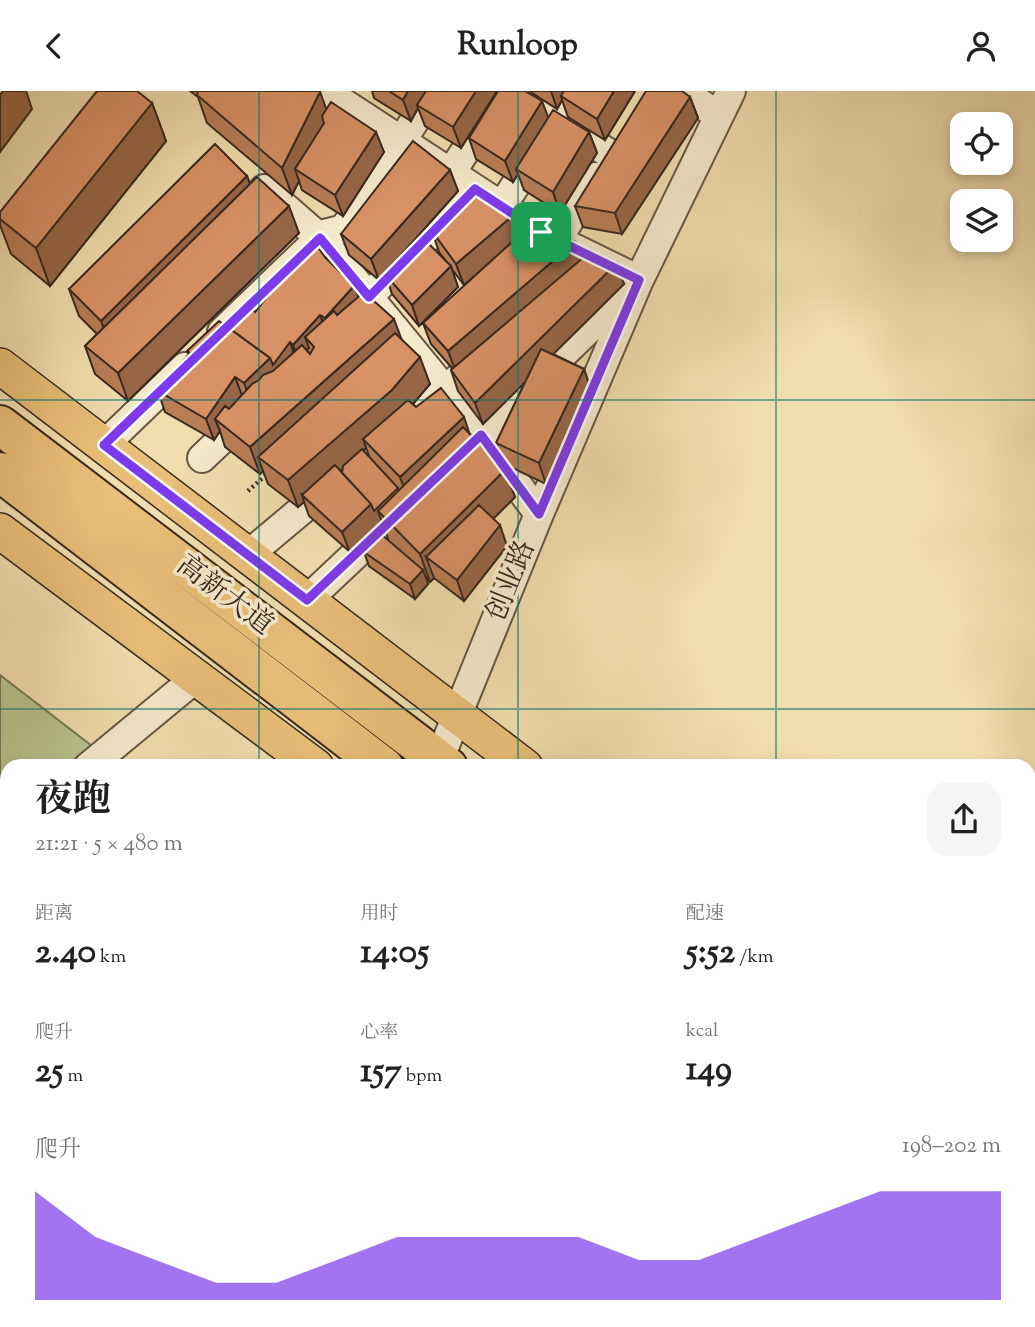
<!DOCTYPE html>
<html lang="zh">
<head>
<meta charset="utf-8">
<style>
	:root { --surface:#fff; --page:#f6f6f6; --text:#222; --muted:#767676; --accent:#7c3aed }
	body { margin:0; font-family:"Sorts Mill Goudy","Noto Serif SC",serif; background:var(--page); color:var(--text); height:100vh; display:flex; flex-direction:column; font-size:26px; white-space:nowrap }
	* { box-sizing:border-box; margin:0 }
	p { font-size:23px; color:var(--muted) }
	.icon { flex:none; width:38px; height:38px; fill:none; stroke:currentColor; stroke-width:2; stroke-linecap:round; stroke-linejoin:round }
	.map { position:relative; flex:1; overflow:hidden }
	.details { position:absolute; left:0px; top:668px; width:1036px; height:569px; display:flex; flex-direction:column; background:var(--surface); border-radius:21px 21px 0 0; box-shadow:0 4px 10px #0003 }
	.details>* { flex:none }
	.tools { position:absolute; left:950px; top:21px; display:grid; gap:14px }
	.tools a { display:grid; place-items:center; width:63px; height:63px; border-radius:14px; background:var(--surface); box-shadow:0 4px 10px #0003; font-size:35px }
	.pin { position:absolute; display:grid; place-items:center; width:60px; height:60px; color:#fff; margin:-30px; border-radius:14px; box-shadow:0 4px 10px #0006 }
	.round { display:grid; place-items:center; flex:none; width:74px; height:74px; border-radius:21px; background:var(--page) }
	.headline { display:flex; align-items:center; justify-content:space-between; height:119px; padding:0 35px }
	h1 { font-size:38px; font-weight:700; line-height:52px }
	.metrics { display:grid; grid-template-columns:repeat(3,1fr); gap:10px; height:119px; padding:7px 35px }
	.metrics div { display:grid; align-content:center }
	.metrics b { font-size:35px; font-weight:700 }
	.metrics small { font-size:19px; font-weight:400 }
	.metrics p { font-size:19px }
	.chart { height:196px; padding:14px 35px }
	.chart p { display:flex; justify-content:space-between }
	.chart svg { width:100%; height:126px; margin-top:7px; fill:var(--accent); opacity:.7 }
	header { display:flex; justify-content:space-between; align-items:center; height:91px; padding:0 35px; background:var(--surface); font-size:32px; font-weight:700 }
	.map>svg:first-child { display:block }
	.green { fill:#b8c28d; stroke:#787556; stroke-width:2 }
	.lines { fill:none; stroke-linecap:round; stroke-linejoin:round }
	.minor-casing { stroke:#665642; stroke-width:32 }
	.major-casing { stroke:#38281e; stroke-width:38 }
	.highway-casing { stroke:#38281e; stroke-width:42 }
	.path { stroke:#38281e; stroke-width:4.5; stroke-dasharray:2 3.5; stroke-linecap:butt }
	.minor { stroke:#f6eacc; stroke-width:28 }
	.major { stroke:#e8bf78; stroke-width:35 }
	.highway { stroke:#e8bf78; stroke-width:38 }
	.wall { fill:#b97d57; stroke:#38281e; stroke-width:2; fill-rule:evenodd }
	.shaded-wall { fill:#966647; stroke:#38281e; stroke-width:2 }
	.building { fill:#d79165; stroke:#38281e; stroke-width:2 }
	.route-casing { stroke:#fff; stroke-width:14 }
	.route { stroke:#7c3aed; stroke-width:9 }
	.grid { fill:none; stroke:#0f766e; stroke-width:2; stroke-opacity:0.55 }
	.labels { text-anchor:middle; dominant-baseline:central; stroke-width:7; stroke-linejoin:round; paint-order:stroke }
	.street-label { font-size:28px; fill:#38281e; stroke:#f6eacc }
</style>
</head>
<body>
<header><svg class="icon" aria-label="back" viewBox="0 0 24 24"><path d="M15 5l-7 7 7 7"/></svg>Runloop<svg class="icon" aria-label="person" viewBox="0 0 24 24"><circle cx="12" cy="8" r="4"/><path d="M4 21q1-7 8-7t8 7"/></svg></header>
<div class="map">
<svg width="1035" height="1236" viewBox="0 0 1035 1236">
	<rect width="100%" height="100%" fill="#f1deb0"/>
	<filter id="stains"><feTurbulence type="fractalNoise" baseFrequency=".00286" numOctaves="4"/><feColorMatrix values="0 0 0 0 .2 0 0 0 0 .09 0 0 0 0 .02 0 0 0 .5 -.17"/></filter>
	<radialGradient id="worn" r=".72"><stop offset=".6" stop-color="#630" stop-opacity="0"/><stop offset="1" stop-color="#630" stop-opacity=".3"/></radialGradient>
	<path class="green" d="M0 584 92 655 66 675 7 676V723L0 729Z"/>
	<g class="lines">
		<g class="minor-casing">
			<path id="minor" d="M325 0 541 141 639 189 448 375
				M511 0 610 63
				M681 0 718 24
				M451 82 491 20
				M264 98 320 147 467 326 539 423
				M502 115 576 0
				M557 149 596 86
				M355 219 460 114
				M222 241 324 143 344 138 434 0
				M104 354 185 276
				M202 367 248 323
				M248 464 484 266
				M307 509 411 411
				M88 676 197 586
				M436 676 539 423 639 189 731 0
				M0 747 7 742
				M321 1230 322 1236
				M193 1236V1230"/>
		</g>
		<g class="major-casing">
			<path id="major" d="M0 275 525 676
				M0 440 316 676
				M1029 1066 1035 1070
				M1029 1214 1035 1218"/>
		</g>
		<g class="highway-casing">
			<path id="highway" d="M0 334 448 676
				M0 381 384 676
				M1029 1117 1035 1122
				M1029 1164 1035 1169"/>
		</g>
		<path class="path" d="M248 400 268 382"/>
		<use href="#minor" class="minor"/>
		<use href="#major" class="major"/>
		<use href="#highway" class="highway"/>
	</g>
	<path class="wall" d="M190 0H318L320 1 326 19 384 61 343 125 302 99 299 90 292 104 207 32 198 6Z
		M372 0H497L461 57 425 35 418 17 411 30 374 7Z
		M529 0H635L605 49 568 26 562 9 557 18Z
		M690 6 698 27 622 143 583 136 575 115Z
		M152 12 166 50 50 195 11 163 0 134V121Z
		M548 27 589 41 597 62 560 122 524 99 518 83 513 91 476 68 469 47Z
		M450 79 458 100 385 182 448 173 439 161 432 140 524 141 575 151 581 168 624 193 553 263 584 278 591 299 546 393 504 373 496 352 525 291 483 333 458 300 451 279 452 277 431 253 423 232 482 179 464 194 451 177 458 196 419 235 392 203 385 182 379 189 349 164 341 143Z
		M247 85 250 93 299 142 128 310 95 283 85 255 97 243 79 225 69 198Z
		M325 166 358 206 401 248 430 293 413 313 416 316 470 343 505 379 515 406 493 428 507 455 464 510 434 487 430 491 425 485 428 493 415 508 369 475 364 461 388 448 382 431 350 461 309 425 304 411 298 416 268 393 263 380 260 383 225 356 220 340 214 349 165 321 158 300 189 264 187 260 225 234 255 221ZM366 357 370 367 363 360Z"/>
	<path class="shaded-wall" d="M3 0H26L32 18 0 61V4Z
		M408 0H429L417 14 418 17 411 30 403 9Z
		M476 0H497L461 57 453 36Z
		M551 0H568L561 5 562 9 557 18Z
		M614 0H635L605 49 597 28Z
		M320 1 330 28 295 78 299 90 292 104 282 77Z
		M690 6 698 27 622 143 615 122Z
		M542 10 550 31 516 78 518 83 513 91 505 70Z
		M152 12 166 50 50 195 36 157Z
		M376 41 384 61 343 125 335 104Z
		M589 41 597 62 560 122 553 101Z
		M450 79 458 100 379 189 371 168Z
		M247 85 257 112 111 257 101 230Z
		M289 115 299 142 128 310 118 282Z
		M517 121 525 142 464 194 456 173Z
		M575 151 582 172 456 281 448 260Z
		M617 172 624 193 483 333 475 312Z
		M451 175 458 196 419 235 412 214Z
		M354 195 360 209 330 241 325 227Z
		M320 224 326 238 305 246 309 257 298 268 293 254Z
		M394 228 404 255 258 366 263 380 260 383 250 356Z
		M290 251 295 266 252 313 244 292 270 267Z
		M420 266 430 293 402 326 363 348 366 357 307 409 302 404 304 411 298 416 288 389Z
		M584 278 591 299 546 393 539 372Z
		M235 286 243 307 215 328 220 340 214 349 206 328Z
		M464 326 471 347 408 407 400 386Z
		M505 379 515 406 443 478 426 466 434 487 430 491 420 463Z
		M398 397 403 411 378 420 382 431 350 461 342 441 371 413Z
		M500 434 507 455 464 510 457 489Z
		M423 479 428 493 415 508 410 493Z"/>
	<path class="building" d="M97 0H137L152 12 36 157 0 128V121Z
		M198 0H318L320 1 282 77 197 4Z
		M389 0H408L403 9Z
		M426 0H476L453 36 417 14Z
		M498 0H525L542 10 505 70 469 47Z
		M564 0H614L597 28 561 5Z
		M646 0H682L690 6 615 122 575 115Z
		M331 11 376 41 335 104 295 78 324 32 322 25Z
		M553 19 589 41 553 101 516 78Z
		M413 50 450 79 371 168 341 143Z
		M215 53 247 85 101 230 69 198Z
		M257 86 289 115 118 282 85 255Z
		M478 94 517 121 456 173 432 140Z
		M534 131 575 151 448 260 423 232Z
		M421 145 451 175 412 214 384 182Z
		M315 152 325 166 354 195 325 227 320 224 293 254 290 251 273 274 270 267 225 234 247 213 255 221 279 191 277 182Z
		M591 160 617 172 475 312 451 279Z
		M364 201 394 228 250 356 215 328 225 315 229 318 252 293 259 289 263 284 273 280 302 254 310 263 314 256 305 246 334 220 337 224Z
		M219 230 270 267 244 292 235 286 206 328 158 300 190 262 187 260Z
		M395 242 420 266 392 299 288 389 258 366Z
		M541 258 584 278 539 372 496 352Z
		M441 297 464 326 400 386 363 348 408 309 416 316Z
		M463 336 505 379 420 463 378 420Z
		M362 358 398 397 374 420 371 413 342 382 343 375Z
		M335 374 371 413 342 441 302 404Z
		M479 414 500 434 457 489 426 466Z
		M381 443 423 479 410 493 364 461Z"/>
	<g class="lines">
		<g class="route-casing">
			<path id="route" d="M475 98 541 141 639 189 539 423 481 344 307 509 104 354 320 147 369 206Z"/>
		</g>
		<use href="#route" class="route"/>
	</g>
	<path class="grid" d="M259 0V676M518 0V676M776 0V676M0 309H1035M0 618H1035M0 927H7M1029 927H1035M259 1230V1236M518 1230V1236M776 1230V1236"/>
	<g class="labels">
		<g class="street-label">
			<text transform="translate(512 490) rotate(-68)">创业路</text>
			<text transform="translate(224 505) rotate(37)">高新大道</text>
		</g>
	</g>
	<rect width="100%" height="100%" filter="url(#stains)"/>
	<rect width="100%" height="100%" fill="url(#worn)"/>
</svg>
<div class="tools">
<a><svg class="icon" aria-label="locate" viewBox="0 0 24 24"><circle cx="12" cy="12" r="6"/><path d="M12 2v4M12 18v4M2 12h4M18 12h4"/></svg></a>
<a><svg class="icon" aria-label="layers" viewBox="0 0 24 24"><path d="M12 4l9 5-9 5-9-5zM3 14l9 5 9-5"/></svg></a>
</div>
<div class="pin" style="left:541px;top:141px;background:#1e9e55"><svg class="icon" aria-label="arrive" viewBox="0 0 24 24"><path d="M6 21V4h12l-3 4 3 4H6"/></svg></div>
<section class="details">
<div class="headline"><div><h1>夜跑</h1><p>21:21 · 5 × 480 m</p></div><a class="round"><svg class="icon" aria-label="share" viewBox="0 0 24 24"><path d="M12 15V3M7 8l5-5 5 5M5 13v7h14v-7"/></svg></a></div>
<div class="metrics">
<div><p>距离</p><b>2.40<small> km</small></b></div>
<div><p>用时</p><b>14:05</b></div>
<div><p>配速</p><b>5:52<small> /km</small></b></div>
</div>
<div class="metrics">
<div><p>爬升</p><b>25<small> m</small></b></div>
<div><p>心率</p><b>157<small> bpm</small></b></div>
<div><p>kcal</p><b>149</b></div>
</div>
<div class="chart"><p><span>爬升</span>198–202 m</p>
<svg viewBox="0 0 160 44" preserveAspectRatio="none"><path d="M0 44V6L10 22L20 30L30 38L40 38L50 30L60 22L70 22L80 22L90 22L100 30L110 30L120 22L130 14L140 6L150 6L160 6V44z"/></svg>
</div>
</section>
</div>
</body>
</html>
